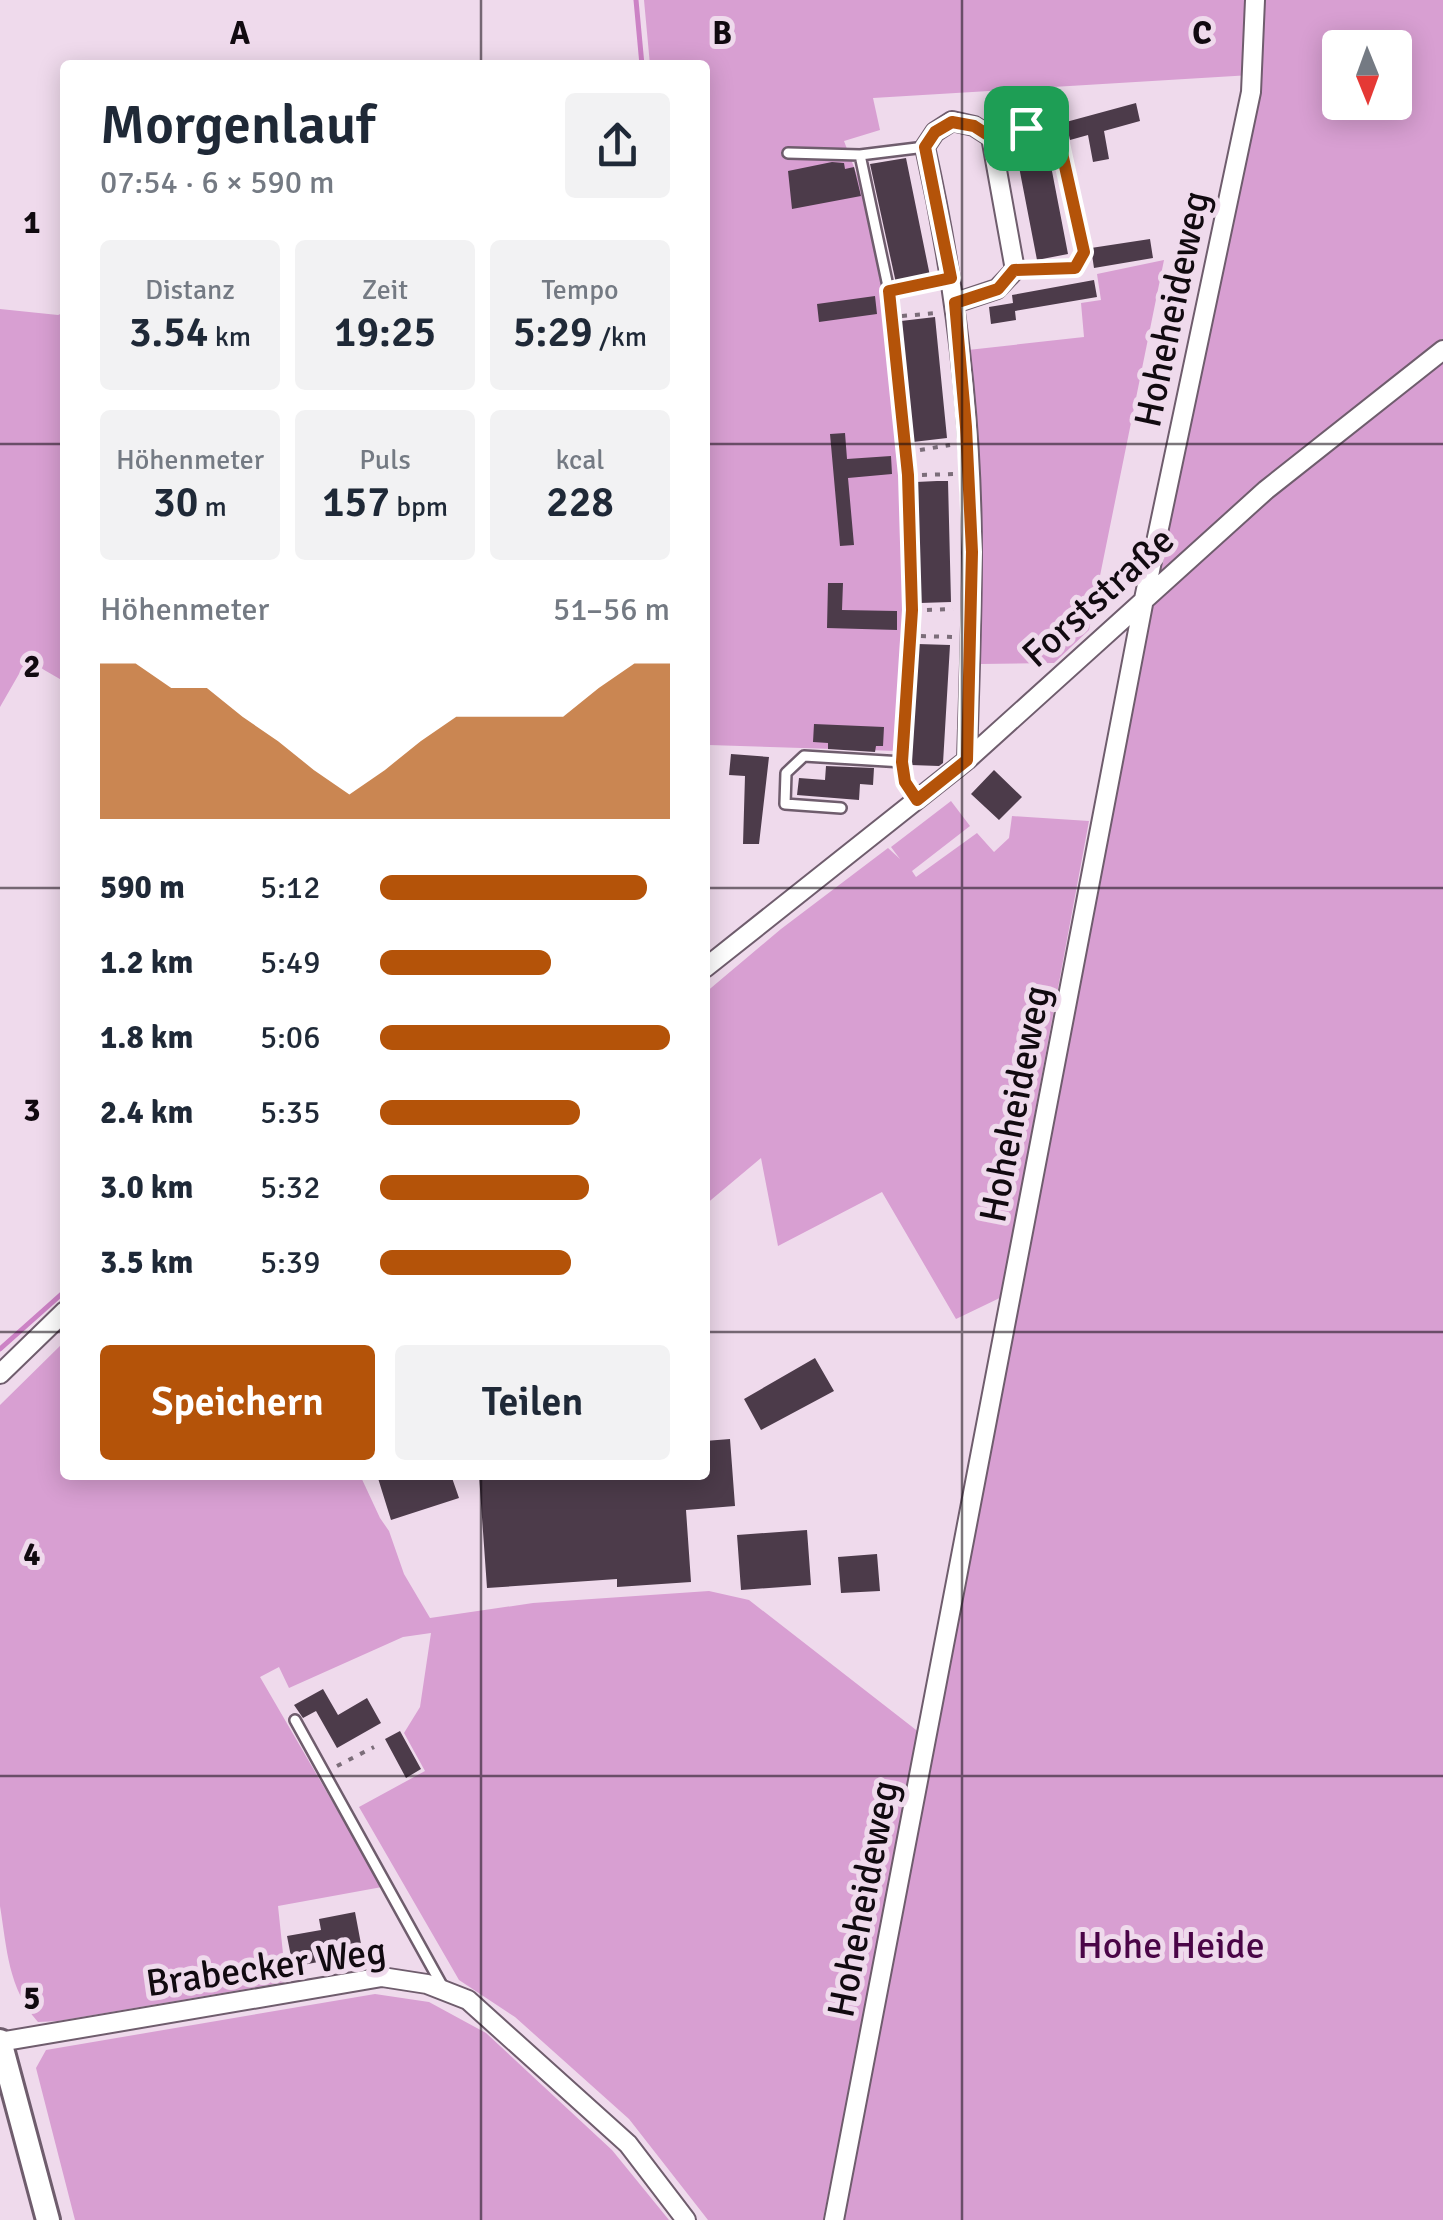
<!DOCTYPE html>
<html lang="de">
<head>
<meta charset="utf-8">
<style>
	:root { --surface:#fff; --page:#f2f2f3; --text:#1f2937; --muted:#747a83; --accent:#b45309 }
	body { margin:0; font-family:Signika,sans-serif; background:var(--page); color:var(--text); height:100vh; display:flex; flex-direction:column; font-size:38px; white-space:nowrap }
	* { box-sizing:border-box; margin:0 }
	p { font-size:32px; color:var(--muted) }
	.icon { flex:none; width:55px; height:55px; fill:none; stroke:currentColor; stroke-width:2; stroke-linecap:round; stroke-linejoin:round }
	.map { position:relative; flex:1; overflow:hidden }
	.panel { position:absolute; left:60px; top:60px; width:650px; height:1420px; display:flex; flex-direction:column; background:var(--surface); border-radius:10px; box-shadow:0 5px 25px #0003 }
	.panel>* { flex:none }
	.needle { width:65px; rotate:179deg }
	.controls { position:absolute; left:1322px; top:30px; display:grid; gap:20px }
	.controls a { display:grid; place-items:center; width:90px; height:90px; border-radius:10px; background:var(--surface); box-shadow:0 5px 25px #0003; font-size:50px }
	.pin { position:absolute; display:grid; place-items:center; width:85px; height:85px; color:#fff; margin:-42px; border-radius:20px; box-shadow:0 5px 15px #0006 }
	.round { display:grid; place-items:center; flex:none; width:105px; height:105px; border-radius:10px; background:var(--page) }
	.overview { display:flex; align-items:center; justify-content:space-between; height:170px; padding:0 40px }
	h1 { font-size:55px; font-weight:600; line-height:75px }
	.metrics { display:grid; grid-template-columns:repeat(3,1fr); gap:15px; height:170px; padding:10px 40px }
	.metrics div { display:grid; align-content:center; border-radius:10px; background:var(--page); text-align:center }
	.metrics b { font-size:42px; font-weight:600 }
	.metrics small { font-size:28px; font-weight:400 }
	.metrics p { font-size:28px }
	.chart { height:280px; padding:20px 40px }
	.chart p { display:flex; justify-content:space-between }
	.chart svg { width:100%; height:180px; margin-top:10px; fill:var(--accent); opacity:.7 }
	.button { display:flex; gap:20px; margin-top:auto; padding:20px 40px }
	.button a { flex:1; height:115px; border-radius:10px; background:var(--accent); color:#fff; font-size:40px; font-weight:600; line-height:115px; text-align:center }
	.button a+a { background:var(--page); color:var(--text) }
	ul { padding:0 40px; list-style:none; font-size:32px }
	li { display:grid; grid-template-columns:160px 120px 1fr; align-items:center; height:75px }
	li i { height:25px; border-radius:12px; background:var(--accent) }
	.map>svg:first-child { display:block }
	.green { fill:#d89fd2; fill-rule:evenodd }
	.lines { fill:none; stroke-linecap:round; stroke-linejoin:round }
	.stream { stroke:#cc82c5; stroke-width:5 }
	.building { fill:#4c3b4a }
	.lane-casing { stroke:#6f5d6d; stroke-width:14 }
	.street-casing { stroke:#6f5d6d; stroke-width:22 }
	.secondary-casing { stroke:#6f5d6d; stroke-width:28 }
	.path { stroke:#7b6d79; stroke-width:4; stroke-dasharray:5 8; stroke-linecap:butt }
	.lane { stroke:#fff; stroke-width:9 }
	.street { stroke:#fff; stroke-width:18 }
	.secondary { stroke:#fff; stroke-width:22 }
	.route-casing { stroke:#fff; stroke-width:20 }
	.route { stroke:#b45309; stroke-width:12 }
	.grid { fill:none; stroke:#110a10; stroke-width:2.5; stroke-opacity:0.55 }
	.labels { text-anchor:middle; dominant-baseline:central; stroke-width:10; stroke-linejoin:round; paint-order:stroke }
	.street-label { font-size:38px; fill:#110a10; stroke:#efdaec }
	.park-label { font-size:38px; fill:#4a0547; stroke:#efdaec }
	.grid-label { font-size:32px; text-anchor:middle; font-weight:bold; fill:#110a10; stroke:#efdaec; stroke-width:10; stroke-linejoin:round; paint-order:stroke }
</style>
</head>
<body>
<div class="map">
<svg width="1443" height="2220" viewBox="0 0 1443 2220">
	<rect width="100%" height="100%" fill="#efdaec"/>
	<path class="green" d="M644 0H1443V2220H844L1144 599 1251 75 873 98 880 130 844 141 865 196 889 319 902 477 906 628 898 751 709 745 705 802V65H650ZM1340 48H1395V102H1340Z
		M1164 260 1089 630 1054 663 980 664 978 451 968 350 1084 337 1081 303 1101 300 1097 274Z
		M0 309 58 315 65 312V682L27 660 0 707Z
		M951 801 970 826 912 871 916 877 977 833 994 852 1009 838 1012 816 1089 821 1032 1128 1008 1294 956 1319 882 1192 778 1246 761 1158 705 1205V993L781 929 888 848 900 859 891 847Z
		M65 1341V1475H360L380 1518 389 1531 404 1574 430 1618 533 1603 709 1591 749 1600 920 1733 823 2220H708L629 2119 515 2017 459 1980 359 1807 425 1771 404 1733 420 1707 431 1633 403 1637 289 1688 279 1667 260 1677 382 1887 278 1906 286 1982 58 2021 38 2022C8 1988 7 1949 0 1906V1405Z
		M375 1994 429 2002 486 2033 612 2150 669 2220H75L36 2068 46 2050Z"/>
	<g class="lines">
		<path class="stream" d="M636 0 642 65
			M0 1349 65 1291"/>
	</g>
	<path class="building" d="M1136 103 1140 121 1104 131 1109 159 1093 162 1088 135 1070 140 1066 122Z
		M1045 135 1068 254 1037 260 1014 141Z
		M906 158 930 276 896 283 870 164Z
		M832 162 844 163 845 169 854 167 861 196 792 209 788 171Z
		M1150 239 1153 258 1094 268 1091 248Z
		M1094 280 1097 297 1015 311 1016 320 991 324 989 307 1013 303 1012 295Z
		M875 296 877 314 819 322 817 304Z
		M935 317 947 438 913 442 901 321Z
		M845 433 847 459 891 456 892 474 848 478 854 545 840 546 830 434Z
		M937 481H948L951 602 920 603 916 482Z
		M828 583H843L842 610 897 611V630L827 628Z
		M918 644 950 645 943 763 939 766 911 765Z
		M814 724 884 727 883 746H876L875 752 828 749V743L813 742Z
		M731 754 769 757 759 844H743L745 776 729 775Z
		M826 766 874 768 873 785 860 784 859 800 797 795 799 778 825 780Z
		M994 770 1022 797 999 820 971 794Z
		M815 1358 834 1391 761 1430 744 1399Z
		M730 1439 735 1506 686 1510 691 1582 617 1587V1579L487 1588 479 1475H705V1441Z
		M377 1475H451L459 1498 391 1520Z
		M807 1530 811 1585 741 1590 737 1535Z
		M877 1554 880 1591 841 1593 838 1557Z
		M323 1689 338 1715 367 1698 381 1723 337 1748 316 1711 303 1718 294 1705Z
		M400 1731 421 1769 406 1778 385 1739Z
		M355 1912 361 1944 321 1951 323 1961 293 1967 287 1936 321 1930 319 1919Z"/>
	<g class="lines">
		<g class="lane-casing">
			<path id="lane" d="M991 137 1048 122 1058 135 1083 252 1075 268 1015 270
				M788 153 860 155
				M917 800 905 782 903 762 912 610 908 475 889 291 860 155 925 147
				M841 808 785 804 786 773 804 756 903 762
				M295 1720 444 1989"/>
		</g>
		<g class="street-casing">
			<path id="street" d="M955 303 997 289 1015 270 991 137 974 126 952 121 935 132 925 147C955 281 972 418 972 555 972 623 969 692 967 760
				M705 968 967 760 1266 490 1443 350
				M0 1374 65 1311
				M0 2042 382 1977 427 1984 468 2000 628 2144 686 2220
				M834 2220 1144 599 1251 92 1255 0"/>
		</g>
		<g class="secondary-casing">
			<path id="secondary" d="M0 2041 48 2220"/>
		</g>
		<path class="path" d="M903 288 933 282
			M902 316 937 313
			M920 450 950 445
			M922 475 953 474
			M927 610 953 609
			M921 636 952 637
			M337 1766 374 1747"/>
		<use href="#lane" class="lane"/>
		<use href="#street" class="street"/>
		<use href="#secondary" class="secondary"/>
	</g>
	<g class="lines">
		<g class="route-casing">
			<path id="route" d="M952 122 974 126 991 137 1048 122 1058 135 1084 252 1075 268 1014 270 998 289 955 303 966 427 972 552 967 760 917 800 905 782 902 762 912 610 908 475 889 291 951 278 925 147 935 132Z"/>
		</g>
		<use href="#route" class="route"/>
	</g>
	<path class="grid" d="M481 0V65M962 0V2220M0 444H65M705 444H1443M0 888H65M705 888H1443M0 1332H65M705 1332H1443M481 1475V2220M0 1776H1443"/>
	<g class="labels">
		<g class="street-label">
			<text transform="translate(1172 309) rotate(-78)">Hoheheideweg</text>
			<text transform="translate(1098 597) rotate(-42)">Forststraße</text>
			<text transform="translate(1015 1104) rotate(-79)">Hoheheideweg</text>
			<text transform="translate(863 1899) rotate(-79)">Hoheheideweg</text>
			<text transform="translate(266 1967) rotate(-8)">Brabecker Weg</text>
		</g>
		<g class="park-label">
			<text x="1171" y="1945">Hohe Heide</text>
		</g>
	</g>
	<g class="grid-label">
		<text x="240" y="44">A</text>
		<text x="722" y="44">B</text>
		<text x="1202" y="44">C</text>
		<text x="32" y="233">1</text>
		<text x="32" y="677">2</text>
		<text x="32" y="1121">3</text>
		<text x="32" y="1565">4</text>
		<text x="32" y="2009">5</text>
	</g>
</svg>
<div class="controls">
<a><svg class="needle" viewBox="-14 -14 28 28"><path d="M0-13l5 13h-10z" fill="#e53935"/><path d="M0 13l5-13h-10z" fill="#747a83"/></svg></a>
</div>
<div class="pin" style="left:1026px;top:128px;background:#1e9e55"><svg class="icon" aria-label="arrive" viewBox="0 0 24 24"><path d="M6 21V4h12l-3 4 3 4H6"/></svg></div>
<section class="panel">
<div class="overview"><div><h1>Morgenlauf</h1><p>07:54 · 6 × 590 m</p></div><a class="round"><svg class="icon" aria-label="share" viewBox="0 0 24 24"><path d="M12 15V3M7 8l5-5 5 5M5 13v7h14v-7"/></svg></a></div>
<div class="metrics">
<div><p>Distanz</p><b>3.54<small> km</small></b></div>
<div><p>Zeit</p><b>19:25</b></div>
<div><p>Tempo</p><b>5:29<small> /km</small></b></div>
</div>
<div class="metrics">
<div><p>Höhenmeter</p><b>30<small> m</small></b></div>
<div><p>Puls</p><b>157<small> bpm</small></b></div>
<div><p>kcal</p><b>228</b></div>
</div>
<div class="chart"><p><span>Höhenmeter</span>51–56 m</p>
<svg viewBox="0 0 160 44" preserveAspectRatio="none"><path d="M0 44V6L10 6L20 12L30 12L40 19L50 25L60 32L70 38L80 32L90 25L100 19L110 19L120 19L130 19L140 12L150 6L160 6V44z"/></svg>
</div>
<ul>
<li><b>590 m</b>5:12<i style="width:92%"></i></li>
<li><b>1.2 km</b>5:49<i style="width:59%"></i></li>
<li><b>1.8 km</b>5:06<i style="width:100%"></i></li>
<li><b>2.4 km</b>5:35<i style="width:69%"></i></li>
<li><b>3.0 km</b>5:32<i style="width:72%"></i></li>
<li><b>3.5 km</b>5:39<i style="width:66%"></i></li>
</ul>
<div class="button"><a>Speichern</a><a>Teilen</a></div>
</section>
</div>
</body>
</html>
